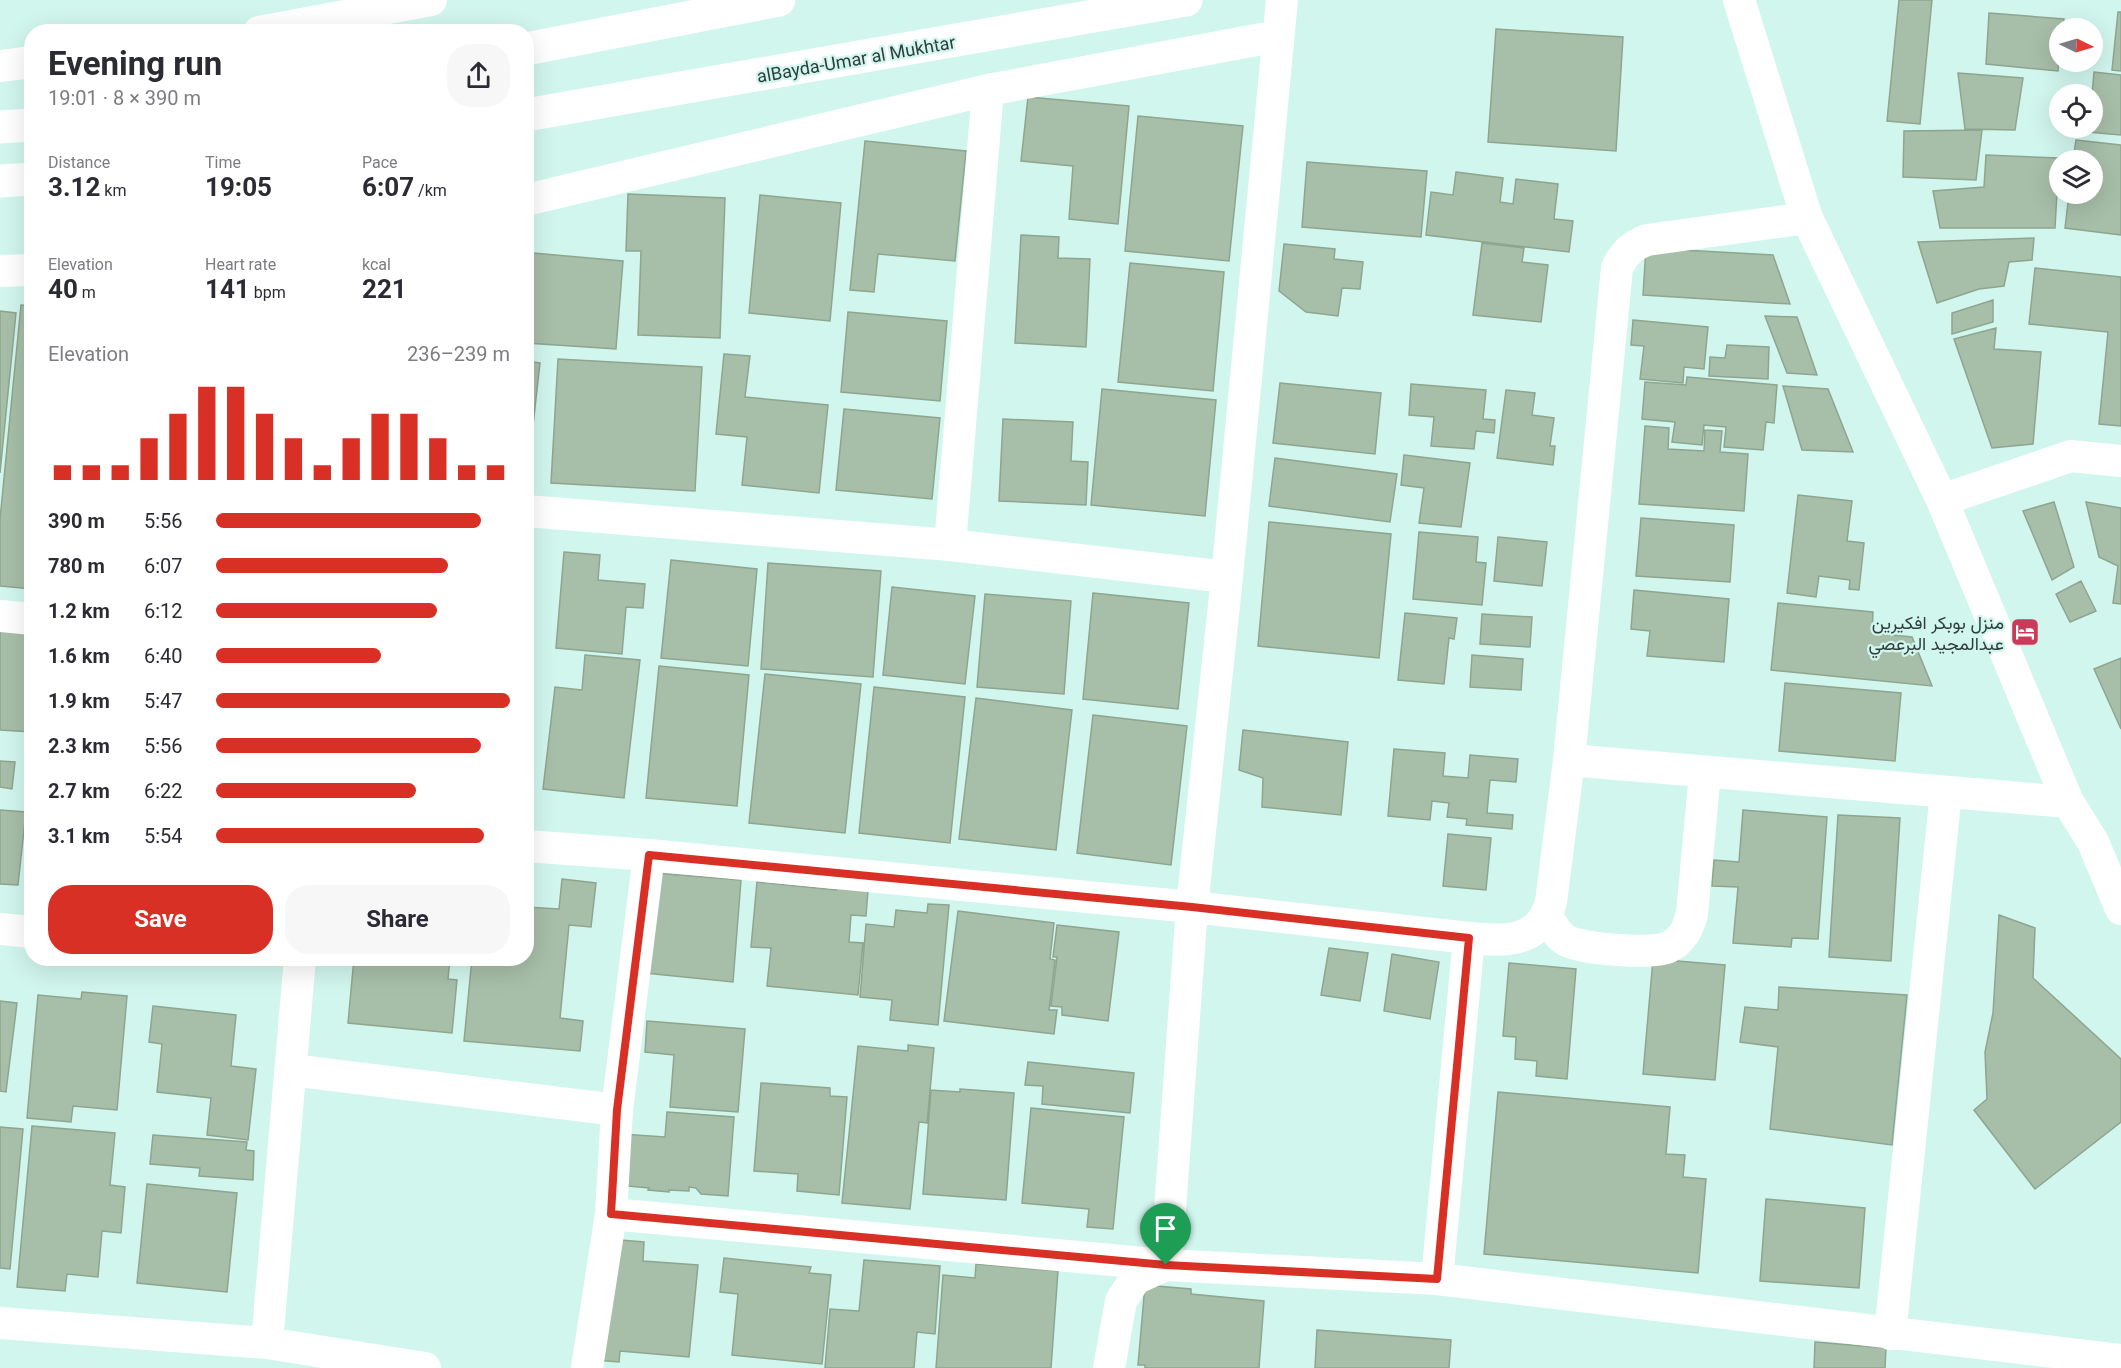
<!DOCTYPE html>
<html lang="en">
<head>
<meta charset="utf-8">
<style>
	:root { --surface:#fff; --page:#f7f7f7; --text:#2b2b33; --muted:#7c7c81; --accent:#d93025 }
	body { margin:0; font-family:Roboto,Vazirmatn,sans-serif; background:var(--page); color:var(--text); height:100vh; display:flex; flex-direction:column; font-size:22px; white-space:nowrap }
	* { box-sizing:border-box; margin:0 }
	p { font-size:20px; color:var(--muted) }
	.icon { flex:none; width:33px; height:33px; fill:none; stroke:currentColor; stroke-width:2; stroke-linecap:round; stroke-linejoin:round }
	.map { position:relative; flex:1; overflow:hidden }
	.drawer { position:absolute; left:24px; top:24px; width:510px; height:942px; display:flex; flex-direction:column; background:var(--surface); border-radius:24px; box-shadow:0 6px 24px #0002 }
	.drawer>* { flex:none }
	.needle { width:39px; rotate:95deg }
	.fabs { position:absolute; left:2049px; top:18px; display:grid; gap:12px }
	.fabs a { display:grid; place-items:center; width:54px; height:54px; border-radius:50%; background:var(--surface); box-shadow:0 6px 24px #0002; font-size:30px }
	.pin { position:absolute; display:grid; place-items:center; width:51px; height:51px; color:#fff; margin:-62px -26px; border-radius:50% 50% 50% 0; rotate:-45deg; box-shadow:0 0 6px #0007 }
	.pin .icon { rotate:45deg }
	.round { display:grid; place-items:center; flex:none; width:63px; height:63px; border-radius:24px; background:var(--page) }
	.head { display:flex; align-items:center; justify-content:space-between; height:102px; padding:0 24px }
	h1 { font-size:33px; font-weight:700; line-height:45px }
	.stats { display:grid; grid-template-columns:repeat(3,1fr); gap:9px; height:102px; padding:6px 24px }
	.stats div { display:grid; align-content:center }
	.stats b { font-size:26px; font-weight:700 }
	.stats small { font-size:16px; font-weight:400 }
	.stats p { font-size:16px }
	.chart { height:168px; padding:12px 24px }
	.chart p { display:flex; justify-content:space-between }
	.chart svg { width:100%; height:108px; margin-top:6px; stroke:var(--accent); stroke-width:6 }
	.button { display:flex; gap:12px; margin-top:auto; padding:12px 24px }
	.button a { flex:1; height:69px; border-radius:24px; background:var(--accent); color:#fff; font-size:24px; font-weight:700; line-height:69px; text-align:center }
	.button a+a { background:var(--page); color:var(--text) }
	ul { padding:0 24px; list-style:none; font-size:20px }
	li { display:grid; grid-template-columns:96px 72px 1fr; align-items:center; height:45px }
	li i { height:15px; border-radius:8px; background:var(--accent) }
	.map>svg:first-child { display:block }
	.building { fill:#a7bea8; stroke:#8ea590; stroke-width:1.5 }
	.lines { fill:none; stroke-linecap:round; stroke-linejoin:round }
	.minor { stroke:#fff; stroke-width:32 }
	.secondary { stroke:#fff; stroke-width:33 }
	.route-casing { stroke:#fff; stroke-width:12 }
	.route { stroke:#d93025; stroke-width:8 }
	.labels { text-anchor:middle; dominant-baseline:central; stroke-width:4.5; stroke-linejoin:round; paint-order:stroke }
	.street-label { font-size:18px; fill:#303e3b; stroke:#d1f6ee }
	.poi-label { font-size:18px; fill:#303e3b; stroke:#d1f6ee; text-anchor:end }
</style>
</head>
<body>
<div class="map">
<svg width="2121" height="1368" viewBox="0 0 2121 1368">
	<rect width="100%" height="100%" fill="#d1f6ee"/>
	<path class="building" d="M1899 0H1932L1920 124 1887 121Z
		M2118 12H2121V71L2112 70Z
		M1989 13 2064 19 2063 28H2060L2058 71 1986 64Z
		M1496 29 1623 37 1616 151 1488 142Z
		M2094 72 2121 75V135L2088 132V128H2092V94Z
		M1958 73 2023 78 2015 130 1965 129Z
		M1028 97 1129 106 1118 224 1069 219 1073 166 1021 161Z
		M1138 116 1243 126 1229 261 1125 251Z
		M1982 130 1976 180 1903 177 1904 131Z
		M2076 140 2121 145V235L2065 228 2069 194H2092V160H2073Z
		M865 141 966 151 955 261 878 254 874 292 850 290Z
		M1986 155 2059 158 2055 228H1940L1933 191 1984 187Z
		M1307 162 1427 171 1421 237 1302 227Z
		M1456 172 1503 178 1500 202 1513 204 1516 179 1558 184 1554 219 1573 221 1569 252 1426 235 1431 192 1453 195Z
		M628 194 725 198 720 338 638 335 641 251H626Z
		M760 195 841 203 830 321 749 313Z
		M1021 235 1059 237 1058 258 1090 259 1086 347 1015 343Z
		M2034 238 2032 260 2009 262 2004 286 1979 289 1937 303 1918 242Z
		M1482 243 1524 248 1522 262 1548 265 1541 322 1473 315Z
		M1284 244 1335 249 1334 259 1363 262 1360 289 1342 288 1338 316 1306 312 1279 291Z
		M1646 248 1773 255 1790 304 1643 295Z
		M533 253 623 261 616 349 526 343Z
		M1130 263 1224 272 1213 391 1118 382Z
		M2035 268 2121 277V426L2099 424 2108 332 2029 324Z
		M1993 300V322L1952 334V313Z
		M21 305 32 306V589L0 586V519Z
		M0 311 16 313 0 473Z
		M848 312 947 321 940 401 841 392Z
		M1765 316 1797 317 1817 375 1787 373Z
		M1633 320 1708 327 1704 369 1684 367 1683 383 1640 379 1644 346 1631 345Z
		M1996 328 1994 349 2041 352 2033 444 1992 448 1954 339Z
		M1727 345 1769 347 1768 379 1709 376 1710 357 1725 358Z
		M724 354 750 356 745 397 828 405 819 493 742 485 747 437 716 434Z
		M558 359 702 367 695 491 551 483Z
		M526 361 540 363 528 470H526Z
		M1687 377 1777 385 1774 423 1766 422 1763 450 1724 447 1726 427 1704 425 1702 445 1672 442 1675 422 1642 419 1645 382 1686 385Z
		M1280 383 1381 393 1375 454 1273 443Z
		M1411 384 1486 390 1483 419 1495 420 1494 433 1476 431 1474 449 1431 446 1434 417 1409 415Z
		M1783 386 1828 389 1853 452 1802 450Z
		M1102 389 1216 400 1205 516 1091 505Z
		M1506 390 1535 393 1532 415 1554 418 1550 446H1555L1553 465 1497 458Z
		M844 409 940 418 932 499 836 490Z
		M1003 419 1073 422 1071 461 1088 462 1086 505 999 501Z
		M1645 426 1669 428 1668 449 1704 451 1705 430 1722 431 1720 452 1748 454 1744 511 1639 504Z
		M1404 455 1470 463 1461 527 1419 523 1424 488 1401 485Z
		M1275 458 1397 474 1390 522 1269 506Z
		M1798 495 1852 501 1847 541 1864 543 1859 590 1849 589 1850 580 1819 576 1816 597 1787 593Z
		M2054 502 2074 567 2052 580 2023 511Z
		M2086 502 2121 508V604L2113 603 2118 566 2099 557Z
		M1641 518 1734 525 1730 582 1636 576Z
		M1269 522 1391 534 1379 658 1258 646Z
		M1419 532 1478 537 1476 562 1486 563 1482 605 1413 599Z
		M1498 537 1547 542 1542 586 1494 581Z
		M564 552 600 555 598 580 645 584 643 608 626 607 622 654 556 648Z
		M671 560 757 569 748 666 661 658Z
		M768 563 881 571 873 677 761 669Z
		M2081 581 2096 611 2070 622 2056 594Z
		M892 587 975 596 965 684 883 675Z
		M1634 590 1729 599 1724 662 1647 656 1650 631 1631 629Z
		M1093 593 1189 603 1178 709 1083 699Z
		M985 594 1071 601 1064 694 977 687Z
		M1778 603 1873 612 1872 633 1912 637 1932 686 1771 670Z
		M1405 613 1457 618 1454 639 1449 638 1444 684 1398 680Z
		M1482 614 1532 617 1530 647 1480 644Z
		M0 627 32 629V732L0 730Z
		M585 655 640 660 624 798 543 789 555 687 582 690Z
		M1472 655 1523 659 1521 690 1470 687Z
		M2121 658V729L2094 669Z
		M526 663 533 664 526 722Z
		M659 666 749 675 737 806 646 798Z
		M765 674 861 684 845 833 749 823Z
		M1785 683 1901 693 1895 761 1779 751Z
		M874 687 965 697 950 843 859 833Z
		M976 698 1072 710 1056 850 959 839Z
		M1093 715 1187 726 1171 865 1077 853Z
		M1243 730 1348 742 1341 815 1262 807 1263 778 1239 770Z
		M1394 749 1445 753 1443 776 1468 778 1470 755 1518 759 1516 782 1490 780 1487 813 1513 815 1512 829 1466 825 1467 819 1447 817 1449 803 1432 801 1430 820 1388 816Z
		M0 761 15 762 12 789 0 787Z
		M0 810 26 812 18 885 0 884Z
		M1743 810 1827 817 1818 939 1792 938 1791 947 1733 943 1738 887 1712 886 1714 860 1739 862Z
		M1838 815 1900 818 1891 961 1829 957Z
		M32 825V898L25 897Z
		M1448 834 1491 838 1486 890 1443 886Z
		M654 873 741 880 733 982 645 973Z
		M562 879 596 883 591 927 569 925 560 1018 583 1021 580 1051 464 1041 472 958H526V907L559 909Z
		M757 882 836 890V888L868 890 866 916 851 915 849 942 863 943 858 995 767 986 771 948 751 947Z
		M928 904 949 905 938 1025 890 1020 892 1000 860 997 866 924 894 927 896 910 927 913Z
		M958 911 1054 923 1050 959 1055 960 1049 1010H1057L1054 1034 944 1021Z
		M1999 915 2035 928 2033 978 2121 1059V1122L2035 1189 1974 1110 1987 1099 1985 1052 1993 1013Z
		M1057 925 1119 932 1108 1021 1062 1015V1007L1051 1006 1057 957H1053Z
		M1329 948 1368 953 1360 1001 1321 995Z
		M1392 954 1439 962 1430 1019 1384 1011Z
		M354 958H450L448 979 457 980 452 1033 348 1023Z
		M1653 959 1725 965 1715 1080 1643 1074Z
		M1509 963 1576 969 1567 1079 1536 1076 1537 1061 1515 1059 1516 1037 1503 1036Z
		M1779 987 1907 995 1892 1145 1770 1129 1778 1047 1740 1042 1745 1007 1778 1010Z
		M82 992 127 996 117 1110 73 1106 71 1122 27 1118 38 995 81 999Z
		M0 1001 17 1003 6 1092 0 1091Z
		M153 1006 236 1015 231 1066 256 1069 248 1140 207 1135 211 1098 157 1092 162 1044 149 1042Z
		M647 1021 745 1029 738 1112 670 1107 674 1055 645 1052Z
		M908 1045 934 1048 927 1123 919 1122 910 1209 842 1203 858 1046 908 1051Z
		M1028 1062 1134 1073 1130 1113 1042 1104 1043 1086 1025 1085Z
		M761 1083 830 1088V1096L847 1097 839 1195 797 1191 798 1174 754 1171Z
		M960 1089 1014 1093 1006 1200 923 1194 931 1090 960 1092Z
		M1498 1092 1670 1107 1666 1154 1685 1155 1683 1177 1706 1179 1698 1273 1484 1254Z
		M1031 1108 1124 1117 1113 1229 1087 1227 1089 1209 1022 1203Z
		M667 1112 734 1117 728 1196 701 1194 696 1188 689 1187V1191L669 1190V1192L648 1190 649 1188 618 1185 622 1134 665 1137Z
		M32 1126 115 1133 110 1185 125 1187 121 1233 102 1231 98 1277 67 1274 65 1291 17 1287Z
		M0 1127 23 1129 10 1269 0 1268Z
		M153 1135 247 1142 246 1150 254 1151 253 1180 199 1176 200 1168 150 1164Z
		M147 1184 237 1193 227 1292 137 1283Z
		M1766 1199 1865 1208 1859 1288 1760 1281Z
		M608 1239 644 1242 643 1261 698 1265 689 1357 620 1351 619 1362 596 1360Z
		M724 1258 811 1267 809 1273 831 1275 822 1364 732 1355 738 1294 720 1292Z
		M864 1260 940 1266 935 1334 917 1332 914 1368H825L830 1309 859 1311Z
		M976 1264 1058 1271 1051 1368H936L943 1275 975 1278Z
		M1145 1285 1191 1289V1294L1264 1301 1259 1368H1145V1365H1138Z
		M1317 1330 1451 1340 1449 1368H1315Z
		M1815 1342 1886 1348 1885 1368H1814Z"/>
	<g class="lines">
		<path class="minor" d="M1739 0 1807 218 1942 500 2068 802 2093 842 2121 909
			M259 32 431 0
			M0 66 32 62
			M526 200 988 90 1278 36
			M0 271 32 270
			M1942 500 2071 456 2121 461
			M526 511 950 545 1227 577
			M950 545 988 90
			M0 616 32 619
			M1569 760 2068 802
			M526 846 649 855 1192 907 1469 938C1505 941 1539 944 1551 902L1569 760 1617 268C1624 253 1632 246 1647 240L1807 218
			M1547 916C1552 926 1557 935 1567 941 1584 949 1652 955 1669 947 1683 940 1688 928 1692 914L1705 772
			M0 929 32 932
			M291 1070 617 1110
			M611 1214 1166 1265 1437 1279 2121 1360
			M1166 1265 1192 907 1227 577 1282 0
			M1437 1279 1469 938
			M0 1323 267 1343 425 1368
			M1890 1334 1946 792
			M267 1343 300 958
			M587 1368 611 1214 617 1110 649 855
			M1109 1368 1121 1301 1135 1279 1166 1265"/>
		<path class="secondary" d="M526 49 779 0
			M526 115 1186 0
			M0 127 32 125
			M0 181 32 179"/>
	</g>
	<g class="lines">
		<g class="route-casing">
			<path id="route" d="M649 855 1192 907 1469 938 1437 1279 1166 1265 611 1214 617 1110Z"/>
		</g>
		<use href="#route" class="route"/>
	</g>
	<defs>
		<g id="hotel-square" transform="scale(1.5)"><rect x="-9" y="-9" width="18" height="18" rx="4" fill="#ca3a5b" stroke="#d1f6ee"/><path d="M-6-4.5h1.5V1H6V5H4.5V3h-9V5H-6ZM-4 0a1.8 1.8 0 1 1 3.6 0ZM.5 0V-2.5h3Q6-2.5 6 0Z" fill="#fff"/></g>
	</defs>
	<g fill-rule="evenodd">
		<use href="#hotel-square" x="2025" y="632"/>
	</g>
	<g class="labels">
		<g class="street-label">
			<text transform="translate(856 59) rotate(-10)">alBayda-Umar al Mukhtar</text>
		</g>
		<g class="poi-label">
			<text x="2004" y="622">منزل بوبكر افكيرين<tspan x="2004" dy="21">عبدالمجيد البرعصي</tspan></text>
		</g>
	</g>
</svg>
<div class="fabs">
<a><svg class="needle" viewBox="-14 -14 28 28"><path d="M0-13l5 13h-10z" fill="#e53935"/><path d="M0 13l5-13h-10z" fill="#7c7c81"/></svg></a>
<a><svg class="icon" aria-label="locate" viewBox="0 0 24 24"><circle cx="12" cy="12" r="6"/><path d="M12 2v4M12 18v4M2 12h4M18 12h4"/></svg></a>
<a><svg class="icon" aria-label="layers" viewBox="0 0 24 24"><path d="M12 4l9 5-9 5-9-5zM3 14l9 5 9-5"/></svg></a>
</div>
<div class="pin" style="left:1166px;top:1265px;background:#1e9e55"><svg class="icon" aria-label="arrive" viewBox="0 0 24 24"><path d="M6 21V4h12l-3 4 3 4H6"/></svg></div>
<section class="drawer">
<div class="head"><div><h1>Evening run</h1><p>19:01 · 8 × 390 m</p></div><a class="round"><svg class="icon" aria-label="share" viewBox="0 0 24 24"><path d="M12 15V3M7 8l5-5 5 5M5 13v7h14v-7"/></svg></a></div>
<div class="stats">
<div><p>Distance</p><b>3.12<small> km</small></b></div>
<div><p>Time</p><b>19:05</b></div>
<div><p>Pace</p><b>6:07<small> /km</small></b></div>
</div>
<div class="stats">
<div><p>Elevation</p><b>40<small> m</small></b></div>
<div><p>Heart rate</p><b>141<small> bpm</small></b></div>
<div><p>kcal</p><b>221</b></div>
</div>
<div class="chart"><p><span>Elevation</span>236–239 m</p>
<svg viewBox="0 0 160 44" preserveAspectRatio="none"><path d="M5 44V38M15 44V38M25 44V38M35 44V27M45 44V17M55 44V6M65 44V6M75 44V17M85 44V27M95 44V38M105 44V27M115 44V17M125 44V17M135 44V27M145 44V38M155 44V38"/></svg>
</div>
<ul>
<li><b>390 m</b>5:56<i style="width:90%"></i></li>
<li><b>780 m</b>6:07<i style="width:79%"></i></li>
<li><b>1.2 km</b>6:12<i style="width:75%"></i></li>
<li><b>1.6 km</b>6:40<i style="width:56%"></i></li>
<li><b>1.9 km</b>5:47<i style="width:100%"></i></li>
<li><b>2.3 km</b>5:56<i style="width:90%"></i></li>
<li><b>2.7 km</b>6:22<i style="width:68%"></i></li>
<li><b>3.1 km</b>5:54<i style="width:91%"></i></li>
</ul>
<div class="button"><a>Save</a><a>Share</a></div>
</section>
</div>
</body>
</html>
